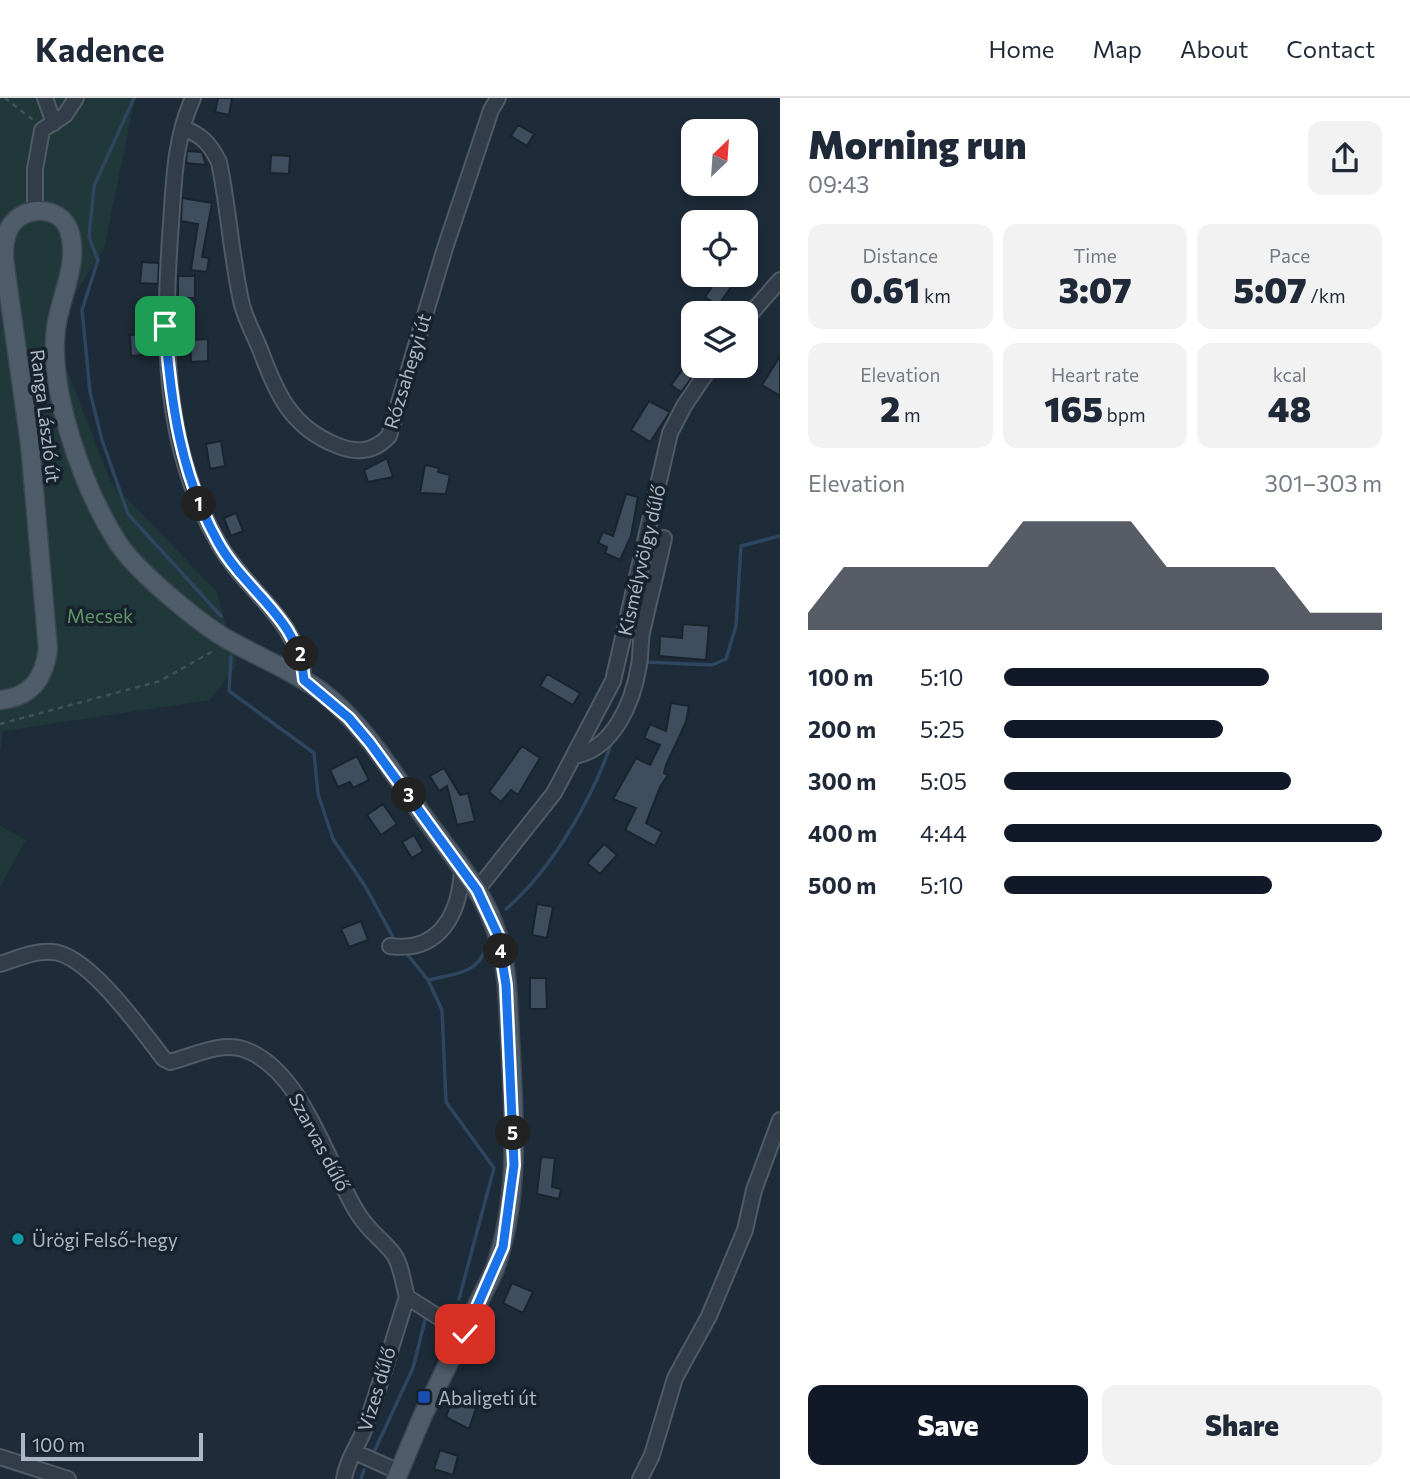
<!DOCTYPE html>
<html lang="en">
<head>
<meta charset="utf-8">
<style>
	:root { --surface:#fff; --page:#f2f2f3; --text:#1f2937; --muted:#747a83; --line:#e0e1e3; --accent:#111827 }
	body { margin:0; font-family:Commissioner,sans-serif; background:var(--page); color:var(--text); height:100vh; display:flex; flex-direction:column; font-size:26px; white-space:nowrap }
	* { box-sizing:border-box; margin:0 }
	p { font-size:23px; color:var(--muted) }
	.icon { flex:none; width:38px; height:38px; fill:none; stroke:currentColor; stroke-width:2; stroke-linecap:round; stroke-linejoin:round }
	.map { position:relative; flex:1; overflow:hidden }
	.drawer { display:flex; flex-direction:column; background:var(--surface); width:630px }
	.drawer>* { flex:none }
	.needle { width:46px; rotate:25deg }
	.buttons { position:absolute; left:681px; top:21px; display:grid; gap:14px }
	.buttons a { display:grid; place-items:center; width:77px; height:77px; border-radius:14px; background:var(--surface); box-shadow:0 4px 10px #0003; font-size:35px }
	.scale { position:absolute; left:21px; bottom:18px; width:182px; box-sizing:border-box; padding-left:7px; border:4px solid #acb8c6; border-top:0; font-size:19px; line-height:24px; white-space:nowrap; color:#acb8c6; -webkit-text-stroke:5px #17222d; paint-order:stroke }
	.pin { position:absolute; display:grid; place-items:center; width:60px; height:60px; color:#fff; margin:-30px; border-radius:14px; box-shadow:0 4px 10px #0006 }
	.km { position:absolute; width:35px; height:35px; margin:-18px; border-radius:50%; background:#222; color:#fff; font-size:19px; line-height:35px; text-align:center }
	.round { display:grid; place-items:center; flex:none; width:74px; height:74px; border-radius:14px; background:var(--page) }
	.summary { display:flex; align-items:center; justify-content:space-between; height:119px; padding:0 28px }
	h1 { font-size:38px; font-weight:800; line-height:52px }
	.figures { display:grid; grid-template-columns:repeat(3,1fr); gap:10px; height:119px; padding:7px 28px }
	.figures div { display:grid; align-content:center; border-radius:14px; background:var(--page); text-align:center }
	.figures b { font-size:35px; font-weight:800 }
	.figures small { font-size:19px; font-weight:400 }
	.figures p { font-size:19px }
	.chart { height:196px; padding:14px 28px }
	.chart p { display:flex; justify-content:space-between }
	.chart svg { width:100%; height:126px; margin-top:7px; fill:var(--accent); opacity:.7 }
	.primary-button { display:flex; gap:14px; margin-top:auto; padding:14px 28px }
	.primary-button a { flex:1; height:80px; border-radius:14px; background:var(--accent); color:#fff; font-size:28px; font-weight:800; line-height:80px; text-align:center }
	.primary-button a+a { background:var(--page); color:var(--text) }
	ul { padding:0 28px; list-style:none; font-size:23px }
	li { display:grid; grid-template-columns:112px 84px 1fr; align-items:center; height:52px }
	li i { height:18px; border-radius:9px; background:var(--accent) }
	header { display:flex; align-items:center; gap:42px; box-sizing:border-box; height:98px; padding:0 35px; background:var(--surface); border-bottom:2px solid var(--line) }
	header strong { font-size:33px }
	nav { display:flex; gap:38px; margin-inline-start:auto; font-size:24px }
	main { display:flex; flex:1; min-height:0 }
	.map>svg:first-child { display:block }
	.green { fill:#203839 }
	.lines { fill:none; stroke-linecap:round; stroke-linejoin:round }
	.stream { stroke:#2e465f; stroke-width:3.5 }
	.building { fill:#3f4e5e; stroke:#19242f; stroke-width:2 }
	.minor-casing { stroke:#4f5b67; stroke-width:18 }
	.major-casing { stroke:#3b4652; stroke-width:21 }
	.path { stroke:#3b5454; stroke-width:2.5; stroke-dasharray:5 5; stroke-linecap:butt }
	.minor { stroke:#323d49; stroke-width:14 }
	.major { stroke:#4f5c69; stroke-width:18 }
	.route-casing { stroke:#fff; stroke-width:14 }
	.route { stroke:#1a73e8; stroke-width:9 }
	.culture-dot { fill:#0f9aa8; stroke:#17222d; stroke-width:2.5 }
	.transit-dot { fill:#1a4fb4; stroke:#17222d; stroke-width:2.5 }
	.labels { text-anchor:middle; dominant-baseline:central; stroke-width:7; stroke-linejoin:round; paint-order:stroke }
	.street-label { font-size:19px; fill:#acb8c6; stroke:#17222d }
	.park-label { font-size:19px; fill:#62976a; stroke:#17222d }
	.poi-label { font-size:19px; fill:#acb8c6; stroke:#17222d; text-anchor:start }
</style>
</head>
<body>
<header>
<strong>Kadence</strong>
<nav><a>Home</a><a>Map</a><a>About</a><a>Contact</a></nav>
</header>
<main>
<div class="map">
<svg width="780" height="1381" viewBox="0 0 780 1381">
	<rect width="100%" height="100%" fill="#1e2b38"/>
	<path class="green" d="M0 0H135L104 151 51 232 111 384 217 494 237 567 210 602 3 633 0 654Z
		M0 728 26 742 0 789Z"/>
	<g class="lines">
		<path class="stream" d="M134 0 94 88 89 139 98 162 82 212 90 294 102 342 128 416 221 518
			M231 559 229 593 314 655 318 696 333 741 365 788 393 839
			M644 564 712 567 726 561 736 528 741 448 780 438
			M506 811C553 771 593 699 613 641
			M407 856 428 882 442 912 446 1004 494 1070 459 1201
			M429 882C461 874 481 876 489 840
			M373 1356 413 1270 426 1218
			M361 1381 364 1372"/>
	</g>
	<path class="building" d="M218 0H232L229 17 215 14Z
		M518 27 534 36 527 48 511 38Z
		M187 53 202 54 206 67 186 65Z
		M271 57 290 58 289 76 270 75Z
		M182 100 212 105 202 159 209 160 207 174 191 172 198 126 181 123Z
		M142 164 159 165 158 186 140 185Z
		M178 178H195V200H178Z
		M718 180 731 189 713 215H703L711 203 705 199Z
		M157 235 158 249H151L152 256 131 258 130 237Z
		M208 241V263L191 264 190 242Z
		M780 258V298L762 287Z
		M683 271 693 278 681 294 671 287Z
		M649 303 670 314 650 344 631 332Z
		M221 343 225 368 210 371 206 346Z
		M387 360 393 379 368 384 364 372Z
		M425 367 439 370 438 374 450 377 446 396 420 395Z
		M626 396 638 399 631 438 620 462 605 455 607 449 598 445 603 434 613 438Z
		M236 415 243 433 231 438 224 420Z
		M683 526 709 528 706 562 659 558 660 538 682 540Z
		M547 576 580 595 573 607 540 588Z
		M671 605 689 608 686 624 666 667 664 675 668 677 660 689 646 725 662 734 655 748 625 732 636 710 613 701 636 660 650 667 660 647 644 640 650 626 666 633Z
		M522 648 540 660 518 697 511 692 501 704 489 694Z
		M357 658 369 682 353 690 350 684 338 689 330 672Z
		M444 670 460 697 468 695 475 723 457 727 447 688 439 693 430 678Z
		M383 706 397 726 381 737 367 717Z
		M414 737 423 753 412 760 402 744Z
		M604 746 617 757 600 776 587 765Z
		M537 806 553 809 547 840 532 837Z
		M361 823 368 842 349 849 341 831Z
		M530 880H546L547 911H530Z
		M541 1059 555 1060 552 1089 561 1091 559 1101 537 1096Z
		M512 1185 533 1194 523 1215 503 1205Z
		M452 1302 476 1310 469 1331 446 1319Z
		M440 1352 458 1358 453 1377 434 1371Z"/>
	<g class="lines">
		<g class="minor-casing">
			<path id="minor" d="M45 0 54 25
				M193 0C175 39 174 82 171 125 163 235 161 347 219 446 247 495 299 521 304 582
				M183 30C202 37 210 46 219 64 229 112 231 159 242 207 246 222 254 237 260 251 276 295 291 329 336 347 357 356 374 354 389 338L445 150 491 12 498 0
				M35 112V71L42 32 65 17 76 0
				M746 221 780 182
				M574 658C614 651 633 604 639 567 641 557 640 546 642 535 649 503 657 472 664 440
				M477 792 554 695 613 583 670 335 684 308 711 268
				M390 848C440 855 460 815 462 771
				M0 866C16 861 36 852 53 854 89 857 142 933 164 961L170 964C193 958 220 944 243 951 302 970 327 1066 357 1114 369 1134 379 1138 392 1154 401 1164 403 1185 407 1199L465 1236
				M355 1354 399 1374
				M0 1359 68 1381
				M344 1381C347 1361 359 1347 366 1327 381 1285 393 1242 407 1199
				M640 1381 652 1357 675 1280 709 1218 745 1132 754 1092 780 1022"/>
		</g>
		<g class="major-casing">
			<path id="major" d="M0 602C31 599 44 581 48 551L30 346 4 161C4 150 4 139 10 129 23 107 59 107 69 132 80 164 60 199 56 230 48 294 84 392 118 445 137 474 203 529 234 545 263 561 295 574 322 594 365 627 395 679 427 723 452 758 485 794 497 836 508 869 508 906 510 941 514 1018 521 1099 494 1173L423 1317 396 1381"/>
		</g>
		<path class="path" d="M5 0 33 22
			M0 626 160 583 215 552"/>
		<use href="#minor" class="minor"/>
		<use href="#major" class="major"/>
	</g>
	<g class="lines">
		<g class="route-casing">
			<path id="route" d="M165 228C171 305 180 376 218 444 246 495 300 520 304 582L349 620 370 645 477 792 498 837 506 887 514 1067 503 1149 465 1236"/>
		</g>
		<use href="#route" class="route"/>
	</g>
	<circle class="culture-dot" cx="18" cy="1141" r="7"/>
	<rect class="transit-dot" x="417" y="1292" width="14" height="14" rx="3.5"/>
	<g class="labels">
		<g class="street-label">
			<text transform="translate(407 273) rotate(-73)">Rózsahegyi út</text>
			<text transform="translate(46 318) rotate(83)">Ranga László út</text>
			<text transform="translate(641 462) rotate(-77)">Kismélyvölgy dűlő</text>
			<text transform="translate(320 1044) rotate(62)">Szarvas dűlő</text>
			<text transform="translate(376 1291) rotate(-73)">Vizes dűlő</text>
		</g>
		<g class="park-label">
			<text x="100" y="517">Mecsek</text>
		</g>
		<g class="poi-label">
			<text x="32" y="1141">Ürögi Felső-hegy</text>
			<text x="438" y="1299">Abaligeti út</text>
		</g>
	</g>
</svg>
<div class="buttons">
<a><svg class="needle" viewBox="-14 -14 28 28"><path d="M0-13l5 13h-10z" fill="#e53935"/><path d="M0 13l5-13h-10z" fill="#747a83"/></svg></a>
<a><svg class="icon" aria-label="locate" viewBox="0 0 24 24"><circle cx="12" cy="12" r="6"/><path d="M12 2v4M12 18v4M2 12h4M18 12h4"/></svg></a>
<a><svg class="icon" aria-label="layers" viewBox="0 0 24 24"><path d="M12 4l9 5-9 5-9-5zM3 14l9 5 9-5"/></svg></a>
</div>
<div class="scale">100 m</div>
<div class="pin" style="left:165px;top:228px;background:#1e9e55"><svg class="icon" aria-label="arrive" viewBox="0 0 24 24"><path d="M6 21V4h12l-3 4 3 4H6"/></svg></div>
<div class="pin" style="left:465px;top:1236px;background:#d93025"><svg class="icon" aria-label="check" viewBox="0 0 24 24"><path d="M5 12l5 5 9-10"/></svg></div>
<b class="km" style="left:199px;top:406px">1</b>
<b class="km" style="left:301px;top:556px">2</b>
<b class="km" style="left:409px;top:697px">3</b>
<b class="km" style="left:501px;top:853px">4</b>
<b class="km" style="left:513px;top:1035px">5</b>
</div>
<section class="drawer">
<div class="summary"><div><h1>Morning run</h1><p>09:43</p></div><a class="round"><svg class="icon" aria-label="share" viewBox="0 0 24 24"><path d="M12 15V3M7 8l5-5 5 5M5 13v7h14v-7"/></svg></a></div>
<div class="figures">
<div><p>Distance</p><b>0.61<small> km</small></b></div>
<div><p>Time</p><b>3:07</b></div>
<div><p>Pace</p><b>5:07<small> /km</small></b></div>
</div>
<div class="figures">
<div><p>Elevation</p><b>2<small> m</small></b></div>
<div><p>Heart rate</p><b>165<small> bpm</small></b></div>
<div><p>kcal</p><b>48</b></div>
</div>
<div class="chart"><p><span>Elevation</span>301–303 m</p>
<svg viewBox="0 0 160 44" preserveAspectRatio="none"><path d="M0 44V38L10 22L20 22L30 22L40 22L50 22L60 6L70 6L80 6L90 6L100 22L110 22L120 22L130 22L140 38L150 38L160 38V44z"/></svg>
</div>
<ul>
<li><b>100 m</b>5:10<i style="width:70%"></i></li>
<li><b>200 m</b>5:25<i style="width:58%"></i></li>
<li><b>300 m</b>5:05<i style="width:76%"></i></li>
<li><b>400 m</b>4:44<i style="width:100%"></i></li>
<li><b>500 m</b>5:10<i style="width:71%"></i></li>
</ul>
<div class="primary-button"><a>Save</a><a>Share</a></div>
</section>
</main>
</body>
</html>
